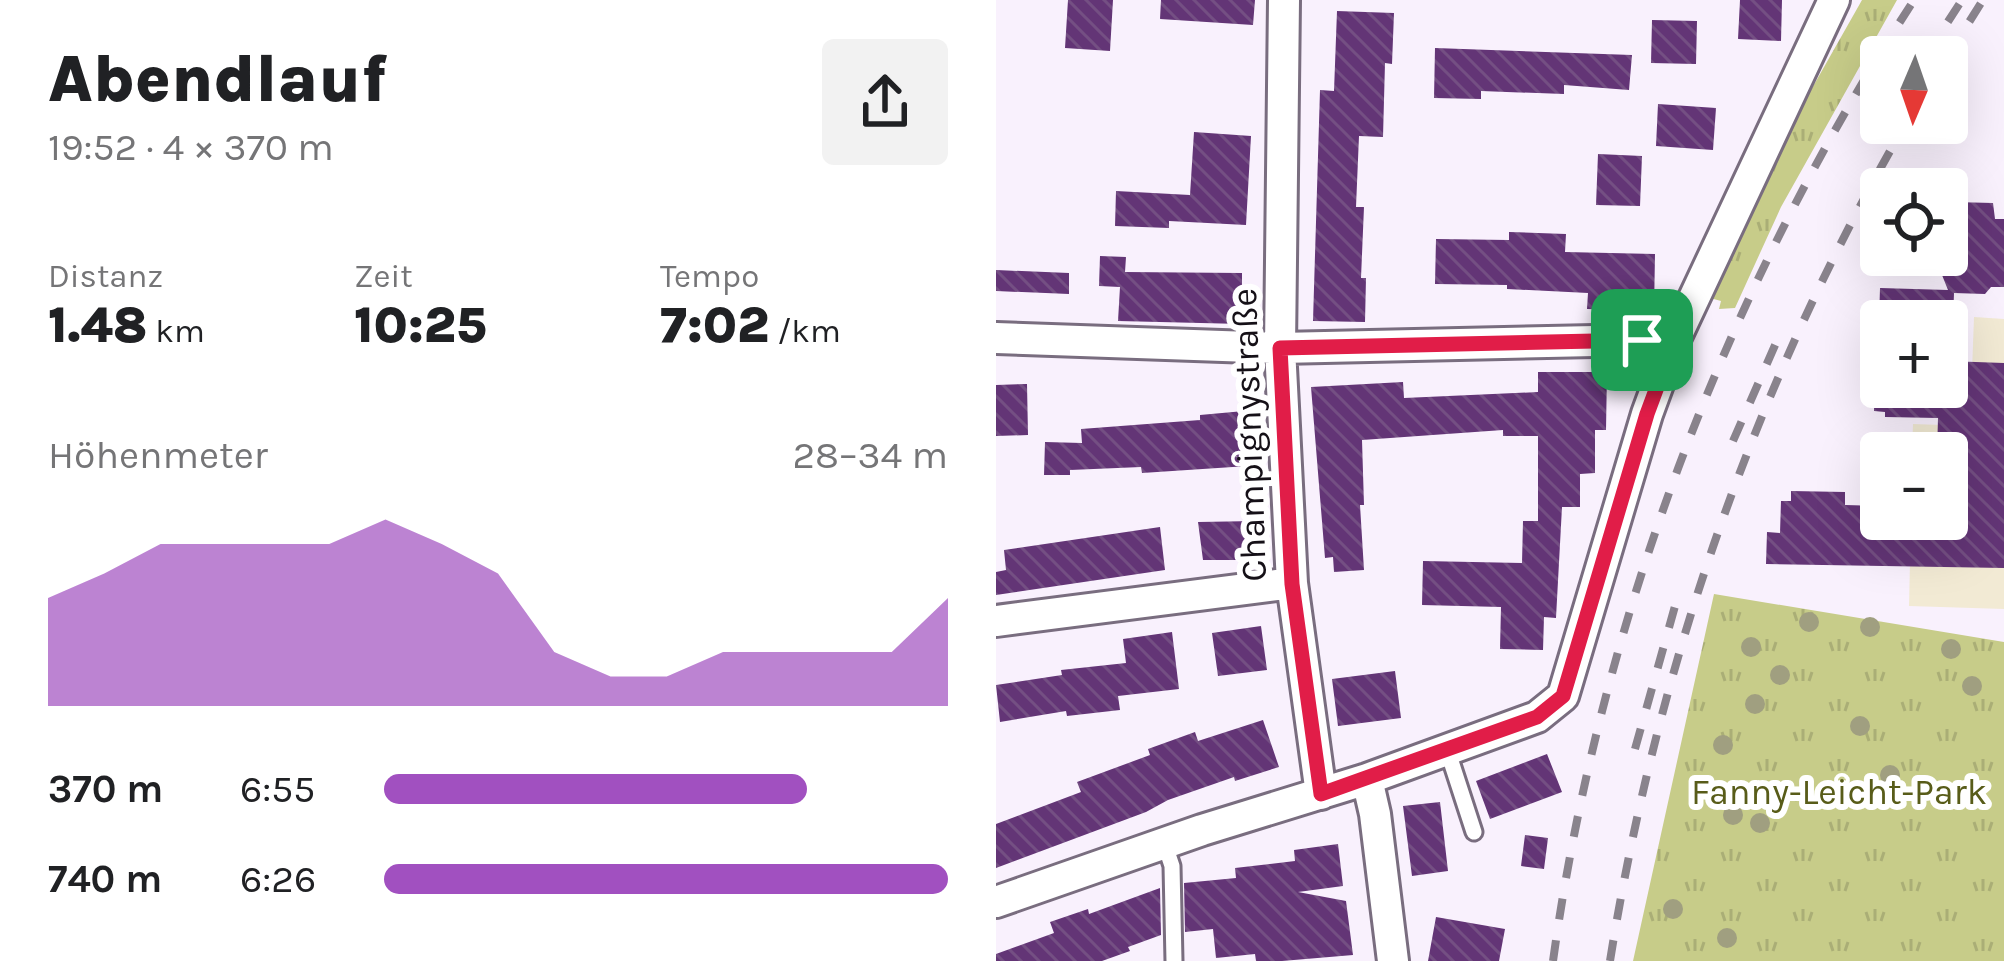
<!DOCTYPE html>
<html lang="de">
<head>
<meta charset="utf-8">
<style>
	:root { --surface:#fff; --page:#f2f2f2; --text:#202124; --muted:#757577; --accent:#a150c0 }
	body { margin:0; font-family:Karla,sans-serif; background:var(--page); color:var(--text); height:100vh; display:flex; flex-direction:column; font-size:45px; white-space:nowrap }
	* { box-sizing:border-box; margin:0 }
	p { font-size:39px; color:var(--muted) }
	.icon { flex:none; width:66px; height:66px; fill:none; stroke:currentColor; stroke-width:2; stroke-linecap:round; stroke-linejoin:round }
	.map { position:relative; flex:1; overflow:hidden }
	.details { display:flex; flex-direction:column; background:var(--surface); width:996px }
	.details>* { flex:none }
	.needle { width:78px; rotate:182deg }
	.buttons { position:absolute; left:864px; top:36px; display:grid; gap:24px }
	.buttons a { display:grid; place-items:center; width:108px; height:108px; border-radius:12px; background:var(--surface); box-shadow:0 12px 48px #0002; font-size:60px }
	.pin { position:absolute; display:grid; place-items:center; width:102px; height:102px; color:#fff; margin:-51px; border-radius:24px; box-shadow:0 6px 18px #0006 }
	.round { display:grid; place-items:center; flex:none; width:126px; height:126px; border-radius:12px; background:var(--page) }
	.summary { display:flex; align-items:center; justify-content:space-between; height:204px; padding:0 48px }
	h1 { font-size:66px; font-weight:800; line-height:90px }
	.metrics { display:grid; grid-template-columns:repeat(3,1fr); gap:18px; height:204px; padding:12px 48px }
	.metrics div { display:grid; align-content:center }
	.metrics b { font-size:51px; font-weight:800 }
	.metrics small { font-size:33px; font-weight:400 }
	.metrics p { font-size:33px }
	.chart { height:336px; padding:24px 48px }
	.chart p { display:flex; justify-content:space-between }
	.chart svg { width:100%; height:216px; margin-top:12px; fill:var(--accent); opacity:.7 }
	ul { padding:0 48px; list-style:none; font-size:39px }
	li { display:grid; grid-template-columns:192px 144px 1fr; align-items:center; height:90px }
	li i { height:30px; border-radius:15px; background:var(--accent) }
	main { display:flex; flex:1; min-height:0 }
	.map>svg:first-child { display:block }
	.education { fill:#f2ead4 }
	.grass { fill:url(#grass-tufts) }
	.building { fill:url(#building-back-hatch) }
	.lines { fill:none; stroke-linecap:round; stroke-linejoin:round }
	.lane-casing { stroke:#796d7f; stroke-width:21 }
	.street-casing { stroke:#796d7f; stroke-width:36 }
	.lane { stroke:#fff; stroke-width:15 }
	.street { stroke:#fff; stroke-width:30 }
	.rail { stroke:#89838c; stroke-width:8; stroke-dasharray:21 21; stroke-linecap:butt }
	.tree { fill:#a09f80 }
	.route-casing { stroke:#fff; stroke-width:24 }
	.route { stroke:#e11d48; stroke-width:15 }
	.labels { text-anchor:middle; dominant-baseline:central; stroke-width:12; stroke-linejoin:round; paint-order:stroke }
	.street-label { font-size:36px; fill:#151017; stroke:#fff }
	.park-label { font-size:36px; fill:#585c19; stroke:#fff }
</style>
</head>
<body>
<main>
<section class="details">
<div class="summary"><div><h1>Abendlauf</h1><p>19:52 · 4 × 370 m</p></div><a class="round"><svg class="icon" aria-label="share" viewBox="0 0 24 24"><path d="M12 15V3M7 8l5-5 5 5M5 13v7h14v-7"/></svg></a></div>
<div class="metrics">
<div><p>Distanz</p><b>1.48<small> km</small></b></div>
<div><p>Zeit</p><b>10:25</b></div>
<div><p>Tempo</p><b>7:02<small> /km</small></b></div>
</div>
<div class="chart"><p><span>Höhenmeter</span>28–34 m</p>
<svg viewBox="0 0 160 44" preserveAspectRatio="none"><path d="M0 44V22L10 17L20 11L30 11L40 11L50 11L60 6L70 11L80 17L90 33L100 38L110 38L120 33L130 33L140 33L150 33L160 22V44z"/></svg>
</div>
<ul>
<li><b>370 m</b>6:55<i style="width:75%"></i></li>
<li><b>740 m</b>6:26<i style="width:100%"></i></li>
</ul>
</section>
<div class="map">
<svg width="1008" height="961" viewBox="0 0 1008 961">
	<defs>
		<pattern id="grass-tufts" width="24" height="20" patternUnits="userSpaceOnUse" patternTransform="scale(3)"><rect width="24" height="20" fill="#c7cc89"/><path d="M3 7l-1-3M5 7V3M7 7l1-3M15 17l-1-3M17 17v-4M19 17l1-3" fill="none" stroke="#aaae76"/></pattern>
		<pattern id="building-back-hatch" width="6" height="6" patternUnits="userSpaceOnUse" patternTransform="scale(3)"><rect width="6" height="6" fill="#633576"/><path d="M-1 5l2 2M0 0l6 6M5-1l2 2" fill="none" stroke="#744f83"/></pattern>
	</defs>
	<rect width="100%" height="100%" fill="#f9f1fd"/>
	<path class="education" d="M978 317 1008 319V609L913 606 915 519H951V453H916L917 424 974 426Z"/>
	<path class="grass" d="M866 0H901L785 207 739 308 723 309 725 301 714 298 798 120Z
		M718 594 1008 642V961H637Z"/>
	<path class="building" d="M72 0H117L114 51 69 48Z
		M165 0H259L257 25 164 19Z
		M744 0H786L785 41 742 39Z
		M341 11 398 13 396 64 389 63 387 137 363 136 360 207H368L365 278H370L369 322 317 321 324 90 338 91Z
		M656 20 701 21 700 64 655 63Z
		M439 48 636 55 633 90 568 85V94L485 91V99L438 98Z
		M662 104 720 108 717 150 660 146Z
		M198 132 255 136 250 225 173 221V228L119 226 120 191 194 195Z
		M602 154 646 156 644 206 600 205Z
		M958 202 997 203 999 219H1008V287H995L989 294 958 293 957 321H883L884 288 952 290 938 255H951V237H957Z
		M513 232 570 234 569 252 659 254 658 311 591 309 592 293 511 289V285L439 284 440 239 513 240Z
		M104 256 130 257 129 272 246 273V324L122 321 124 287 103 286Z
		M0 270 73 273V294L0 291Z
		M951 361 1008 363V568L770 564 771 532 784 533 785 501H795V491L849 492V505L885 506V519H951V453H941L942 418 889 417V412L878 411V387H951Z
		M542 372H611L610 430H599V473L584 474V507H566L560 618 548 617 547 650 504 649 505 607 426 605 427 561 526 563 527 521H542V436H507V430L366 440 368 505H364L368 570 338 572 337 557 329 558 315 387 407 382 408 398 542 392Z
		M31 384 32 435 0 436V385Z
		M248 411 252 466 146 473 145 467 74 470V475H48L49 442 86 443 85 429 204 420V415Z
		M260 521V560H207L202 522Z
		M164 527 169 570 0 595V572L10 570 8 550Z
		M265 626 271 670 222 676 216 633Z
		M176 632 183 689 122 696 124 710 71 716 70 711 4 722 0 685 66 675 65 670 130 663 127 639Z
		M399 671 405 718 342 726 336 679Z
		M267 720 283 767 239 781 238 777 172 800 150 812 0 868V824L85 792 81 782 154 755 152 749 199 732 202 741Z
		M551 754 566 792 494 819 480 781Z
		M444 802 452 871 416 876 407 806Z
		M529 835 552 838 548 869 525 866Z
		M342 844 347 886 302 892 350 901 357 955 286 961H260L259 954 220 958 217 929 189 932 188 883 240 878 239 868 299 861 298 850Z
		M164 888 165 935 132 947 134 951 106 961H0V954L58 933 54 922 92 909 93 914Z
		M440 917 509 929 503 961H432Z"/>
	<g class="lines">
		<g class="lane-casing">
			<path id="lane" d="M451 749 478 832
				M169 845 176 866 178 961"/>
		</g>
		<g class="street-casing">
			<path id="street" d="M288 0 284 348 296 583 325 794
				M0 338 284 348 646 340 677 343
				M0 621 296 583
				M371 779 379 814 397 961
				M0 902 206 830 371 779 541 717 567 696 651 414 677 343 838 0"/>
		</g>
		<use href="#lane" class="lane"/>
		<use href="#street" class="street"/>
		<path class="rail" d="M929 57 966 0
			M951 57 987 0
			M737 441 783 336
			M639 749 681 599
			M557 961C604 621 731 287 918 0
			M614 961C661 666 760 382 910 123"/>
	</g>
	<g class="tree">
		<circle cx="813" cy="622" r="10"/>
		<circle cx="874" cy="627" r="10"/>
		<circle cx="755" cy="647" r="10"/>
		<circle cx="955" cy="649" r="10"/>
		<circle cx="784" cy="675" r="10"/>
		<circle cx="976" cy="686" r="10"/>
		<circle cx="759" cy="704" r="10"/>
		<circle cx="864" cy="726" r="10"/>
		<circle cx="727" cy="745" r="10"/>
		<circle cx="894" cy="775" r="10"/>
		<circle cx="737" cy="815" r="10"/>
		<circle cx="764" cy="823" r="10"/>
		<circle cx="677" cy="909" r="10"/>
		<circle cx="731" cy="938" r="10"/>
	</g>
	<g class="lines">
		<g class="route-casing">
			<path id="route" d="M646 340 677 344 651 414 567 696 541 717 325 794 296 584 284 348Z"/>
		</g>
		<use href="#route" class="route"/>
	</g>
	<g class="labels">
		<g class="street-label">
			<text transform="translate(253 435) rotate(-92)">Champignystraße</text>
		</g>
		<g class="park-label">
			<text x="843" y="792">Fanny-Leicht-Park</text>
		</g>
	</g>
</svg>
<div class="buttons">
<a><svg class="needle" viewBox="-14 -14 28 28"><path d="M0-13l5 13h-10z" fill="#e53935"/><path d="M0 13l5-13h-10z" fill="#757577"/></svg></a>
<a><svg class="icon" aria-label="locate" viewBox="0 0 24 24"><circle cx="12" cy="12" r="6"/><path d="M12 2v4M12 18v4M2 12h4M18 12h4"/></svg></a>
<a>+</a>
<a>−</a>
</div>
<div class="pin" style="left:646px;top:340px;background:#1e9e55"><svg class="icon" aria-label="arrive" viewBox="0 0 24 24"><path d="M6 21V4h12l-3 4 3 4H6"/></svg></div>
</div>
</main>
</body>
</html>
